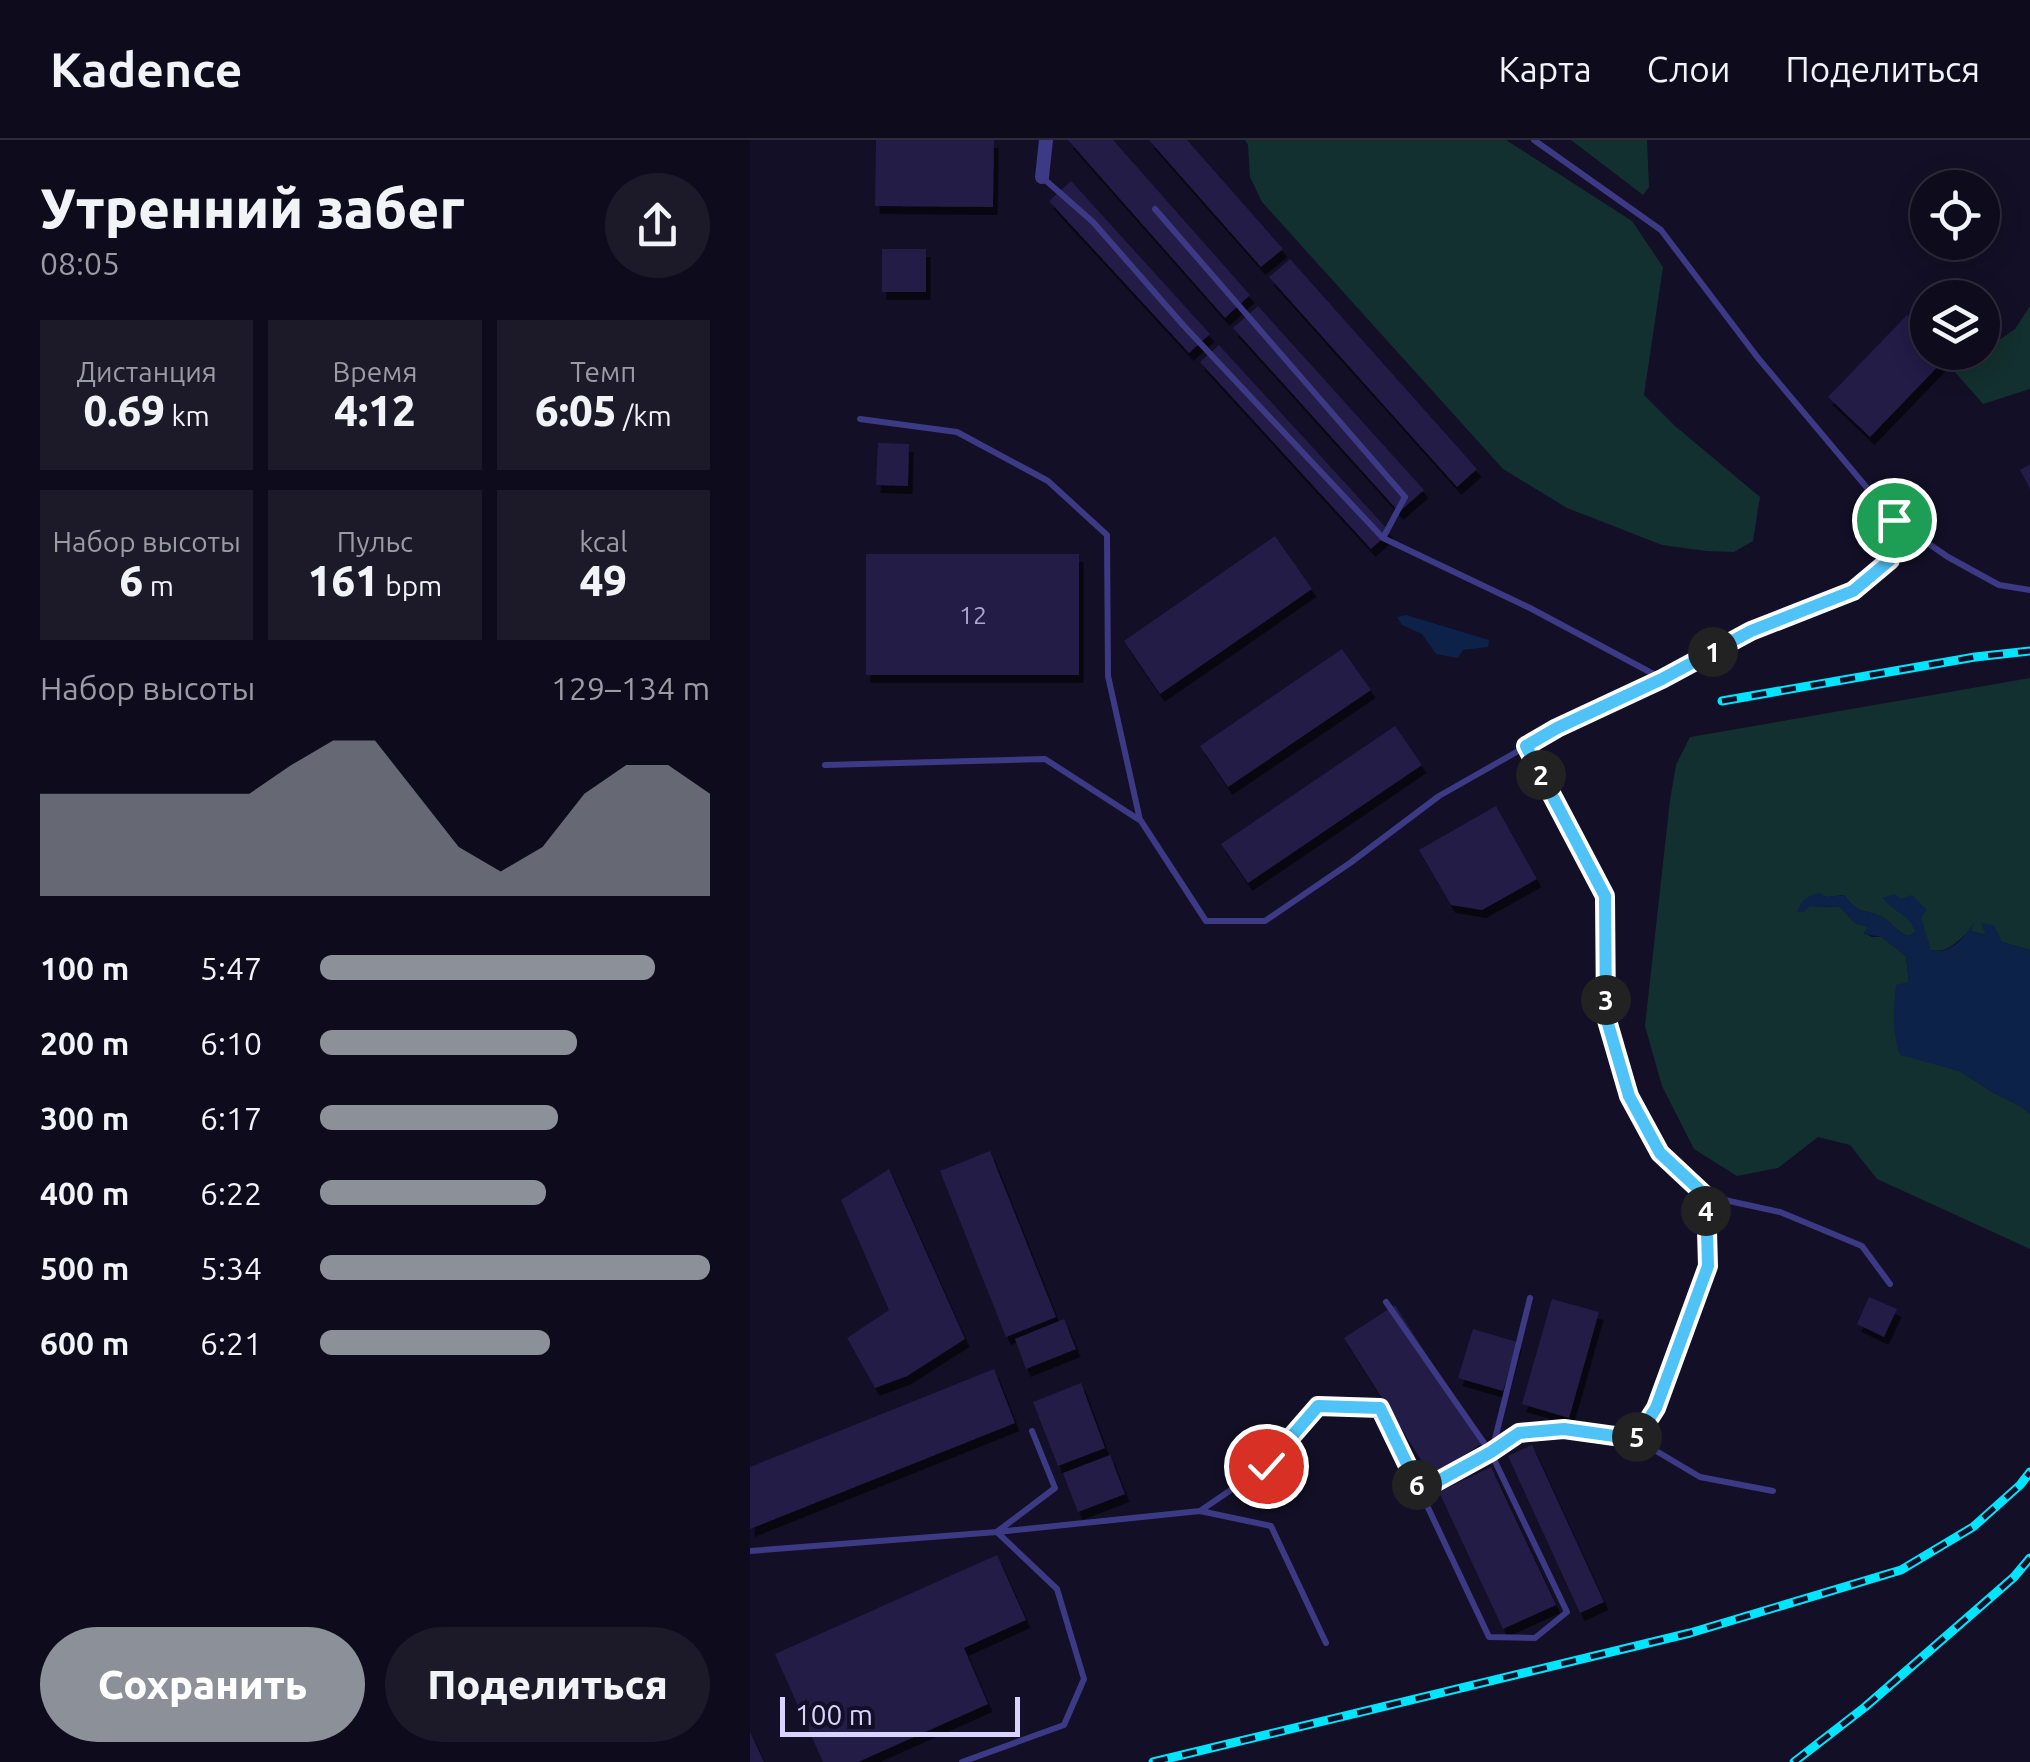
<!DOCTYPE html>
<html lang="ru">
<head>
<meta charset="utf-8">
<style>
	:root { --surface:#0e0b1c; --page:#1c1929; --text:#f1f3f6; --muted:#9b9ba3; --line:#2e2b3b; --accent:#8c9099 }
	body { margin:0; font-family:Ubuntu,sans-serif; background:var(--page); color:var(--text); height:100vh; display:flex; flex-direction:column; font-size:38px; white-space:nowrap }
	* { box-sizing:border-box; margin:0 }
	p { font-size:32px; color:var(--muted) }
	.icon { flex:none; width:55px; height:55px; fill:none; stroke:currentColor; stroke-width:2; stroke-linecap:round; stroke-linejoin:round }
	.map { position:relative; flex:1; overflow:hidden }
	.drawer { display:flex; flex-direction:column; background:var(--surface); width:750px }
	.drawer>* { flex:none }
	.fabs { position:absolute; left:1160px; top:30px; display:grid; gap:20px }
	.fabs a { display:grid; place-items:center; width:90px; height:90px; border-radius:50%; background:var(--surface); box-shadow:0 5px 25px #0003,0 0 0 2px var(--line); font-size:50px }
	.scale { position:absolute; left:30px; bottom:25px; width:240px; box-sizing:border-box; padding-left:10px; border:5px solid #d9d4ff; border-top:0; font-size:28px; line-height:35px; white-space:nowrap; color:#d9d4ff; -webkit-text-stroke:8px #130f26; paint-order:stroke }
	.pin { position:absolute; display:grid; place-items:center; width:85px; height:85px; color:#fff; margin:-42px; border:5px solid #fff; border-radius:50%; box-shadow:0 2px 10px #0007 }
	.km { position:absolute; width:50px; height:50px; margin:-25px; border-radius:50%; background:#222; color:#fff; font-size:28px; line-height:50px; text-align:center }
	.round { display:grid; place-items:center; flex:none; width:105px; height:105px; border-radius:52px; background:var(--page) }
	.overview { display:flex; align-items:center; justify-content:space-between; height:170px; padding:0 40px }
	h1 { font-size:55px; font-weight:800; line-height:75px }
	.metrics { display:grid; grid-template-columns:repeat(3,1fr); gap:15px; height:170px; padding:10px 40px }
	.metrics div { display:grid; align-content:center; border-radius:0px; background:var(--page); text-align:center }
	.metrics b { font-size:42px; font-weight:800 }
	.metrics small { font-size:28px; font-weight:400 }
	.metrics p { font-size:28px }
	.chart { height:280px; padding:20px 40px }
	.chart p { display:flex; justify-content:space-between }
	.chart svg { width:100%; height:180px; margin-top:10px; fill:var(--accent); opacity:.7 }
	.action { display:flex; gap:20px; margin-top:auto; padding:20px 40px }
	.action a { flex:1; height:115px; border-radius:60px; background:var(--accent); color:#fff; font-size:40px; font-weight:800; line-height:115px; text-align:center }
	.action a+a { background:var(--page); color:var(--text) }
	ul { padding:0 40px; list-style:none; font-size:32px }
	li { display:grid; grid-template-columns:160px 120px 1fr; align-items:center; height:75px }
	li i { height:25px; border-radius:12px; background:var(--accent) }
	header { display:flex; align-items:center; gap:60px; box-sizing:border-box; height:140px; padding:0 50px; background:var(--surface); border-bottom:2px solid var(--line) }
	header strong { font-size:48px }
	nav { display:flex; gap:55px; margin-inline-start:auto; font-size:35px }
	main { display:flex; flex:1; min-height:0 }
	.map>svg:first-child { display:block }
	.green { fill:#12302f }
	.water { fill:#0c2248 }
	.building { fill:#241b47; filter:url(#shadow) }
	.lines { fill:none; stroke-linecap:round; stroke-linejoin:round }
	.service { stroke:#3d3a85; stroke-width:6 }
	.minor { stroke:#3d3a85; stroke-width:14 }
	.rail-casing { stroke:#00e5ff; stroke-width:9 }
	.rail { stroke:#130f26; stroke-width:5; stroke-dasharray:15; stroke-linecap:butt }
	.route-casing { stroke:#fff; stroke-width:20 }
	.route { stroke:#4fc3f7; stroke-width:12 }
	.labels { text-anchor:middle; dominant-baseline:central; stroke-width:9; stroke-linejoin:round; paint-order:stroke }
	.number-label { font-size:25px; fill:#aca6d1 }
</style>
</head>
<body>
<header>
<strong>Kadence</strong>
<nav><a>Карта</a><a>Слои</a><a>Поделиться</a></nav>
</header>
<main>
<section class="drawer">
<div class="overview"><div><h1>Утренний забег</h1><p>08:05</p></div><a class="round"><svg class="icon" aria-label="share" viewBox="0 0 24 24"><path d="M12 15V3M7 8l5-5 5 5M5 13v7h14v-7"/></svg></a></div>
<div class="metrics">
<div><p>Дистанция</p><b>0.69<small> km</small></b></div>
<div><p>Время</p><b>4:12</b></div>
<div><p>Темп</p><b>6:05<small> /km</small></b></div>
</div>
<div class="metrics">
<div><p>Набор высоты</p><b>6<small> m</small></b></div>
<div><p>Пульс</p><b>161<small> bpm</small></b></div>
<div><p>kcal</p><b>49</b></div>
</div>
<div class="chart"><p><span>Набор высоты</span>129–134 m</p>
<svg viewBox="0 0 160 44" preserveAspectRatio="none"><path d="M0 44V19L10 19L20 19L30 19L40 19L50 19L60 12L70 6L80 6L90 19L100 32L110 38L120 32L130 19L140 12L150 12L160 19V44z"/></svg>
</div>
<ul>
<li><b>100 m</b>5:47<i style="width:86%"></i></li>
<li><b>200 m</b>6:10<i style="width:66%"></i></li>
<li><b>300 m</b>6:17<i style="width:61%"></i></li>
<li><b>400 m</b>6:22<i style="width:58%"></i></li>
<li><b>500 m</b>5:34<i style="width:100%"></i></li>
<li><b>600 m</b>6:21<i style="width:59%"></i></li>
</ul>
<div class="action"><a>Сохранить</a><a>Поделиться</a></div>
</section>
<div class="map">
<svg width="1280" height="1622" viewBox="0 0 1280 1622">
	<defs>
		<filter id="shadow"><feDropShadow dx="4.5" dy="8" stdDeviation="0" flood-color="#0009"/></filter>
	</defs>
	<rect width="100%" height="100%" fill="#130f26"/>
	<path class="green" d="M495 0H756L882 81 913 127 894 255 925 286 1010 357 1003 401 984 412 956 411 912 405 817 368 753 329 512 62 500 37 498 5Z
		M821 0H897L899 47 893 55Z
		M1280 166V249L1233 264 1204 231 1265 189Z
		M1280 538V810L1252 802 1232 784 1237 795 1220 791C1206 801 1199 814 1180 810L1170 777 1138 764 1160 780 1166 792 1158 796C1146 792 1142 781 1130 776 1111 768 1109 775 1094 755L1078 757 1060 766 1090 767 1105 783 1119 787 1114 793 1122 797H1132L1156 816 1159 843 1150 914 1210 931 1242 952 1272 967 1280 974V1109L1127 1039 1100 1005 1068 997 1028 1028 987 1036 944 1009 912 946 895 886 920 660 926 625 940 597Z"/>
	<path class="water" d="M656 475 739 500 738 507 713 510 708 518 686 514 672 494 652 485 647 477Z
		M1070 753 1078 757 1094 755C1109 775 1111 768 1130 776 1142 781 1146 792 1158 796L1166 792C1157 771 1145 774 1133 758L1144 754 1151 759 1162 755 1177 770 1171 778 1181 810C1201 815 1214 798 1224 782L1221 791 1236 795 1231 783 1244 785 1252 802 1280 810V974L1272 967 1242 952 1210 931 1150 915C1142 891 1143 869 1146 845L1159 842 1156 816 1132 797 1114 794 1118 787 1105 783 1090 767 1060 766 1054 772H1047C1051 760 1058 755 1070 753Z"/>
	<path class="building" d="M126 0H244L243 67 125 66Z
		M318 0H363L500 155 475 178Z
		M399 0H437L533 109 511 127Z
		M321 41 460 194 439 213 299 61Z
		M132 109H176V152H132Z
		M540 119 727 329 707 347 519 137Z
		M508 166 674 350 649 372 483 188Z
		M1157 175 1178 194V212H1197L1199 215 1120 297 1078 257Z
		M469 205 640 392 621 409 450 222Z
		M128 303 159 304 158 346 126 345Z
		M1280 324V349L1270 330Z
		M525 396 562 449 410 554 374 501Z
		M116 414H329V535H116Z
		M592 509 621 550 478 647 450 606Z
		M645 586 672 625 498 743 471 704Z
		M746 666 787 739 732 770 701 765 669 710Z
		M240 1011 306 1177 256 1197 190 1031Z
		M139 1029 215 1199 157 1236 125 1248 97 1198 139 1170 91 1060Z
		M1119 1157 1147 1169 1134 1197 1107 1184Z
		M802 1159 849 1172 819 1278 772 1264Z
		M645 1165 733 1303 681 1336 594 1198Z
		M314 1179 326 1209 276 1229 265 1199Z
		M723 1189 767 1202 753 1251 708 1238Z
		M244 1229 265 1283 0 1389V1327Z
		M331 1243 355 1308 308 1326 283 1262Z
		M782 1305 854 1462 830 1473 758 1316Z
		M360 1315 375 1354 328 1372 313 1333Z
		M741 1327 806 1465 753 1489 689 1352Z
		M247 1415 276 1480 214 1508 238 1564 108 1622H73L25 1514Z
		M0 1592 14 1622H0Z"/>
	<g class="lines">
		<path class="service" d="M784 0 911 90 1008 218 1144 380 1198 417 1249 445 1280 450
			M293 38 343 82 434 186 633 398 780 468 911 538
			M405 69 655 357 633 398
			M110 279 207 292 298 341 357 395 358 536 390 680
			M776 606 855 757 857 877 879 956 910 1013 956 1056 958 1126 906 1268 886 1299
			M75 625 295 619 391 681 456 781H515L600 723 689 656 807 589 912 539 1001 491 1103 451 1140 420 1144 380
			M956 1056 1030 1072 1112 1106 1140 1144
			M742 1311 780 1158
			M670 1351 741 1313 769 1293 814 1289 886 1299 950 1337 1023 1351
			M450 1371 516 1326 569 1266 631 1268 739 1497 785 1498 817 1472 741 1313 636 1162
			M248 1391 305 1348 282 1291
			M0 1411 247 1392 450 1371 521 1386 576 1503
			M212 1622 314 1585 334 1539 307 1449 248 1393"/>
		<path class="minor" d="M292 37 296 0"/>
		<g class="rail-casing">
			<path id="rail" d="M972 561 1225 517 1280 511
				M403 1622 940 1493 1151 1430 1223 1387 1270 1345 1280 1332
				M1044 1622 1115 1567 1264 1437 1280 1418"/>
		</g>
		<use href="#rail" class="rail"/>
	</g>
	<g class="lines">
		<g class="route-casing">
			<path id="route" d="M516 1326 568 1266 630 1268 670 1351 741 1312 769 1293 814 1289 886 1299 906 1268 958 1126 956 1056 910 1013 879 956 856 877 855 756 776 606 807 588 912 539 1001 491 1103 451 1140 420 1144 380"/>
		</g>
		<use href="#route" class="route"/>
	</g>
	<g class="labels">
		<g class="number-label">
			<text x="223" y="475">12</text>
		</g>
	</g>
</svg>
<div class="fabs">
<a><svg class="icon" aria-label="locate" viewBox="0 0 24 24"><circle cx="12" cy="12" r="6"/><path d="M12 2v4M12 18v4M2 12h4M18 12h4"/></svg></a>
<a><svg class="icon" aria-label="layers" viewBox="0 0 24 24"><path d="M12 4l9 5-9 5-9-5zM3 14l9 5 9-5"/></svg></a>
</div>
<div class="scale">100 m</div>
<div class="pin" style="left:1144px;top:380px;background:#1e9e55"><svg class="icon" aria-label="arrive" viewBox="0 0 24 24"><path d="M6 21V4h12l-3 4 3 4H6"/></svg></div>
<div class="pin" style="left:516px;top:1326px;background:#d93025"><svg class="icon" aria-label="check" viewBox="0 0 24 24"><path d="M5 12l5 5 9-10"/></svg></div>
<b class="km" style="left:963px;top:512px">1</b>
<b class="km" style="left:791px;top:635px">2</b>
<b class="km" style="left:856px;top:860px">3</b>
<b class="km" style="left:956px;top:1071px">4</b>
<b class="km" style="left:887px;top:1297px">5</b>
<b class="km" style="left:667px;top:1345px">6</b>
</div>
</main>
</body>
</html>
